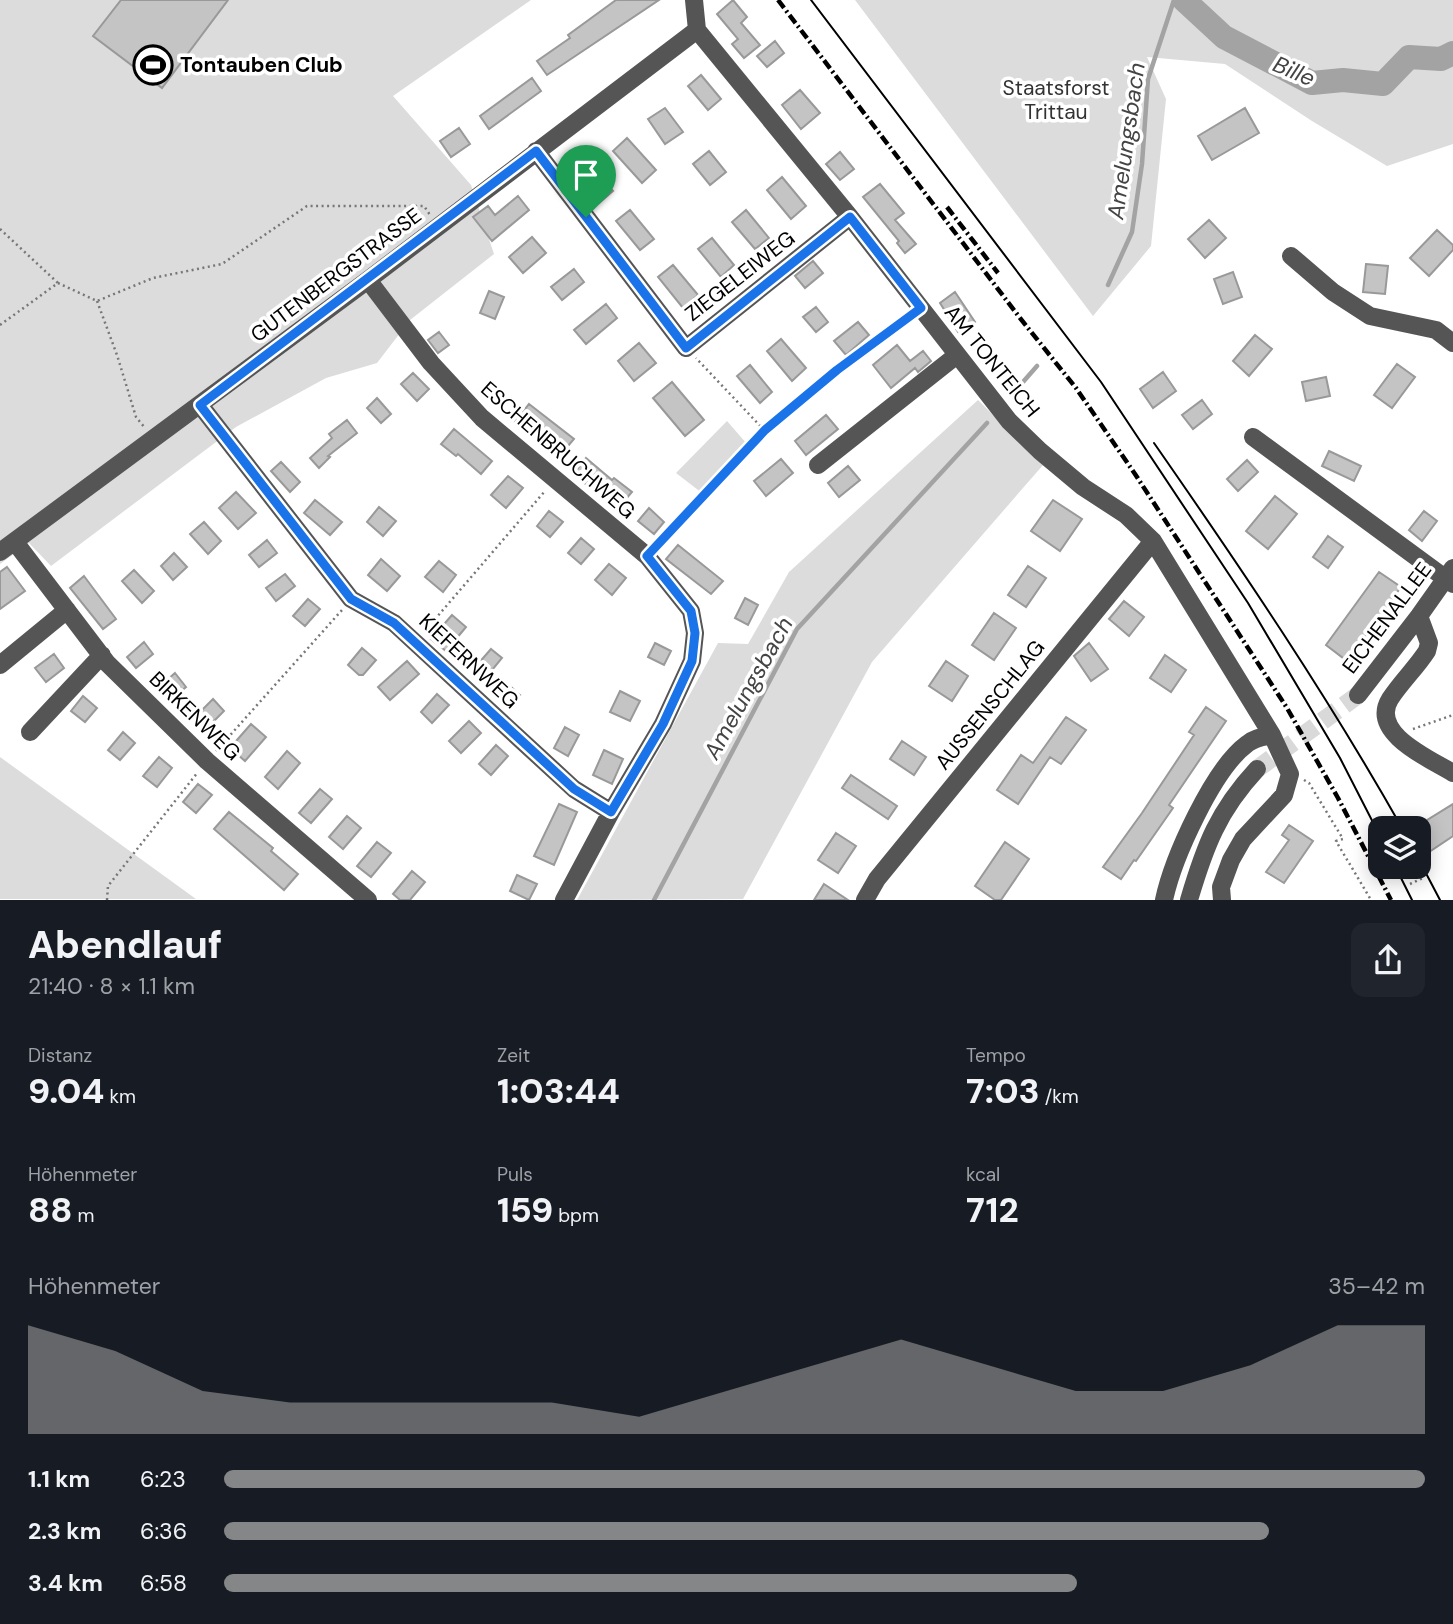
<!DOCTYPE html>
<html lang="de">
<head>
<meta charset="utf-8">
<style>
	:root { --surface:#171b24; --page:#20242c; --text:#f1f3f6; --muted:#9ea1a6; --accent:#858687 }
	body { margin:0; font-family:"DM Sans",sans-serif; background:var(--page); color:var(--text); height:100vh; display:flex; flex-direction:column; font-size:26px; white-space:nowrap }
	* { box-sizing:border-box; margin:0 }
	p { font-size:23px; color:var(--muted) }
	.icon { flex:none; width:38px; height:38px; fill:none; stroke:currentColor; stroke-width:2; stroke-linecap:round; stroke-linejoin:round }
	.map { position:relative; height:900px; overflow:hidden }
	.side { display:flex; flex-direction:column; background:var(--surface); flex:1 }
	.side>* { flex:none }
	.buttons { position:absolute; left:1368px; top:816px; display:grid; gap:14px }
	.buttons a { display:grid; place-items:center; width:63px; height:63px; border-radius:14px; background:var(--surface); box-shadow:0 4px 18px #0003; font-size:35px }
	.pin { position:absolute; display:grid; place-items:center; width:60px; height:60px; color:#fff; margin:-72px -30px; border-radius:50% 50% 50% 0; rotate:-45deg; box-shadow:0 0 7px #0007 }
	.pin .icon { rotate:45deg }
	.round { display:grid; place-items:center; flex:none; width:74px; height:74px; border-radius:14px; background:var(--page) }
	.head { display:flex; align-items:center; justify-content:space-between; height:119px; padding:0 28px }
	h1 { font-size:38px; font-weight:800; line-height:52px }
	.stats { display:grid; grid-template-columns:repeat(3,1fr); gap:10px; height:119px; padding:7px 28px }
	.stats div { display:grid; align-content:center }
	.stats b { font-size:35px; font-weight:800 }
	.stats small { font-size:19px; font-weight:400 }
	.stats p { font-size:19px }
	.chart { height:196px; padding:14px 28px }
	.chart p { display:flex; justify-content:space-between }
	.chart svg { width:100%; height:126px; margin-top:7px; fill:var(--accent); opacity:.7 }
	ul { padding:0 28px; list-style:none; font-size:23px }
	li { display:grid; grid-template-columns:112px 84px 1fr; align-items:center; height:52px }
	li i { height:18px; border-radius:9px; background:var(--accent) }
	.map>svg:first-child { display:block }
	.green { fill:#dcdcdc }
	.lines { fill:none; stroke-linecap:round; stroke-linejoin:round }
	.stream { stroke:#a3a3a3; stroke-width:4.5 }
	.river { stroke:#a3a3a3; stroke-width:24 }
	.building { fill:#c4c4c4; stroke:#999; stroke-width:2 }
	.minor-tunnel { stroke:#d9d9d9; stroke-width:18; stroke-dasharray:18 9; stroke-linecap:butt }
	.path { stroke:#777; stroke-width:2.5; stroke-dasharray:2 3.5; stroke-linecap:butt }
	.minor { stroke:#555; stroke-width:18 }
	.tram { stroke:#000; stroke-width:2 }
	.rail { stroke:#000; stroke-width:4.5; stroke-dasharray:10 3.5 2 3.5; stroke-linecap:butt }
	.route-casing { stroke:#fff; stroke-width:14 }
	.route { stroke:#1a73e8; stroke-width:9 }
	.labels { text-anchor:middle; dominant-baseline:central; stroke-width:7; stroke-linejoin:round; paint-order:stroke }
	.poi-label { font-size:21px; font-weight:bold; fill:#000; stroke:#fff; text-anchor:start }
	.park-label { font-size:21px; fill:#333; stroke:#fff }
	.street-label { font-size:21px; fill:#000; stroke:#fff }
	.water-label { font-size:23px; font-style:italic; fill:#444; stroke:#fff }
</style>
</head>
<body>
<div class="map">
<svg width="1453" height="900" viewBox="0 0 1453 900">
	<rect width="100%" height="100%" fill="#fff"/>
	<path class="green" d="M0 0H531L393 96 471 185 494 254 410 320 377 363 326 378 236 427 51 566 29 543 0 564Z
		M855 0H1453V144L1387 166 1312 121 1225 64 1147 57 1166 99 1151 246 1093 316Z
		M978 400 1043 465 872 662 743 899 577 900 718 643 748 644 789 572Z
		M727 421 747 444 702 493 676 473Z
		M0 757 196 899H0Z"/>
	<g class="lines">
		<path class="stream" d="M1108 285 1132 232 1142 164 1148 79 1174 0
			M1016 390 1037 366
			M654 900 797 629 987 423"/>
		<path class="river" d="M1184 0 1224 37 1312 83 1343 80 1383 84 1409 57 1441 59 1453 53"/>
	</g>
	<path class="building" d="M121 0H228L162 88 93 36Z
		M616 0H659L547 75 537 61 570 38 568 35Z
		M733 0 747 17 741 23 760 45 744 58 732 44 738 39 717 14Z
		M775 41 784 53 767 67 757 56Z
		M701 75 721 99 708 110 688 86Z
		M532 78 541 91 489 129 480 116Z
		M800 90 820 113 801 129 782 105Z
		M665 108 683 132 665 144 648 119Z
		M1245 108 1259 133 1212 160 1198 136Z
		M459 128 470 144 451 157 440 141Z
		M627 138 656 170 642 183 613 151Z
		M709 151 726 172 710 185 693 164Z
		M840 152 854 169 840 180 826 164Z
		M588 162 613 191 599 203 574 173Z
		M782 177 806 206 791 219 767 190Z
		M880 184 904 213 895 220 916 244 905 253 897 243 899 241 863 197Z
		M518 196 529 210 492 241 473 217 488 206 495 215Z
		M630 210 654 239 640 250 616 221Z
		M746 210 769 238 755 249 732 222Z
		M1209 220 1226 238 1205 258 1188 239Z
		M1437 230 1453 245V250L1429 276 1410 258Z
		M532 237 546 253 523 273 509 257Z
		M712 238 734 265 721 277 698 249Z
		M813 261 823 273 805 288 795 276Z
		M1366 264 1388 266 1385 294 1363 292Z
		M673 265 698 295 683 308 658 277Z
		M574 269 584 282 562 300 551 287Z
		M1233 272 1242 297 1223 304 1214 279Z
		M489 291 504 297 495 319 480 313Z
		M955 292 975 322 958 332 940 303Z
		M606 304 617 318 586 344 574 330Z
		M816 307 828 322 816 332 803 317Z
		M858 322 869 335 846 355 834 341Z
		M439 332 449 345 438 353 428 340Z
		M1255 335 1272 349 1249 376 1233 361Z
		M781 339 806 368 792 381 767 351Z
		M639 343 656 363 634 381 618 361Z
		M897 345 910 361 923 351 931 361 918 372 915 368 891 388 873 365Z
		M1397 364 1415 377 1392 408 1374 395Z
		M750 365 772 392 760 403 737 376Z
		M1163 372 1176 391 1153 408 1140 389Z
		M413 373 429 389 417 401 401 384Z
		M1326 377 1330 396 1306 401 1302 382Z
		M488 381 503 394 494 404 479 391Z
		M672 382 704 420 685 436 653 398Z
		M377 398 391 414 381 423 367 408Z
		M1202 400 1212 414 1193 429 1182 415Z
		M529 404 574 439 562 453 529 426 525 431 515 422Z
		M826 415 838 429 806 455 795 441Z
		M347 420 357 433 328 456 330 457 319 468 310 458 332 438 329 434Z
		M454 429 492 461 481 474 458 454 456 456 441 444Z
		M1329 451 1361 466 1354 481 1322 466Z
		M586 458 612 480 614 478 632 492 620 506 592 482 588 486 573 474Z
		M781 459 793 473 766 496 754 481Z
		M1247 460 1258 472 1238 491 1227 479Z
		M281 462 300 482 290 492 271 471Z
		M848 466 860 480 839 497 828 483Z
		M508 476 523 488 506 508 491 495Z
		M236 492 256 513 238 529 219 508Z
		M1275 496 1297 514 1268 549 1246 531Z
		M315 500 342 522 330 535 304 513Z
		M1053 500 1082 519 1060 551 1031 531Z
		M379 507 396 521 383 536 367 522Z
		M649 508 664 522 654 534 638 521Z
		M549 511 563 522 550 537 537 526Z
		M1424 511 1437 521 1422 541 1409 530Z
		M204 522 221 541 208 554 190 534Z
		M1328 536 1343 547 1328 568 1313 557Z
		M581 538 594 549 581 564 568 553Z
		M267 540 277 553 259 567 249 555Z
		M678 545 723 581 711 594 666 559Z
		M174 553 187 567 173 580 161 566Z
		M381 559 400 576 387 591 368 575Z
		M439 561 456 575 443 592 425 577Z
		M609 564 626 578 612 595 595 580Z
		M1028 566 1046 578 1026 607 1008 595Z
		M7 567 25 591 0 609V572Z
		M134 570 154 591 142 603 122 581Z
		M1379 572 1401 587 1347 661 1326 645Z
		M285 574 295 586 276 601 266 588Z
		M84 576 116 619 103 629 70 588Z
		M745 598 758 605 748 625 735 618Z
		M308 599 320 609 305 626 293 616Z
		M1124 601 1144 617 1129 636 1109 619Z
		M994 613 1016 628 994 660 972 645Z
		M452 615 466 627 446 651 431 639Z
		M144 642 153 654 136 668 127 657Z
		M655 643 671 651 664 665 648 657Z
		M1089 643 1108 669 1091 681 1074 656Z
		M362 648 376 660 363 675H359L348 665Z
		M491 649 502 658 488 675 477 665Z
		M54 654 64 668 46 682 35 668Z
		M1165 655 1186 670 1171 692 1150 678Z
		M407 661 419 674 390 700 378 687Z
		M946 661 968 676 952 701 929 686Z
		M175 673 186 687 170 700 159 687Z
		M510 686 520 695 509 706 499 698Z
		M620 691 640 701 630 721 610 712Z
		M437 694 449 705 432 723 421 712Z
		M83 696 97 708 85 722 71 711Z
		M213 699 224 711 207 728 195 717Z
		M1206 707 1226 721 1169 805 1173 808 1136 861 1134 860 1121 879 1103 867 1142 813 1194 735 1189 732Z
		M1066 717 1086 730 1061 764 1050 757 1018 804 997 790 1021 755 1033 763Z
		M469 721 481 733 461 753 449 741Z
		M251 724 266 737 245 761 230 748Z
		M565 727 579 735 568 756 554 748Z
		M123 732 135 743 120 760 108 750Z
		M902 741 926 757 914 775 890 759Z
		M496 745 508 756 491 775 479 764Z
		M604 750 623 759 612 784 593 775Z
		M287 751 300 763 278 789 265 777Z
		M159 757 172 768 157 787 143 776Z
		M851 775 897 806 888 819 842 788Z
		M198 784 212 795 196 813 183 802Z
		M320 789 332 799 311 823 299 813Z
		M559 804 577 812 554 865 534 856Z
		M1453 804V836L1423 856 1419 849V825Z
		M229 812 273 848 271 851 298 874 284 890 214 829Z
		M347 816 361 828 343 849 329 837Z
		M1289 825 1313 841 1284 883 1266 872 1289 840 1282 835Z
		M836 833 856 846 838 873 818 860Z
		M377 842 391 853 371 877 357 866Z
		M1005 842 1029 859 1001 900H995L975 886Z
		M412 871 425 882 410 900H400L393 894Z
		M517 875 537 884 529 900 510 891Z
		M824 884 848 900H814Z"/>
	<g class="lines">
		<path class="minor-tunnel" d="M1257 769 1358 695"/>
		<path class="path" d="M0 229 58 283
			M97 301 117 355 136 417 145 428
			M0 325 58 283 97 301 153 278 222 264 307 206H424L430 215
			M765 431 837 370 908 317
			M656 546 765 431 696 358
			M424 632 545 491
			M1413 729 1453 715
			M216 751 342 610
			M1304 780 1309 783 1343 839 1336 841 1371 900
			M1410 884 1423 878
			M107 900 108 886 198 772"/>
		<path class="minor" d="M694 0 697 30 850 217 1009 421 1040 451 1083 487 1126 515 1153 541 1272 735 1290 774 1284 795 1243 839 1231 860 1221 887 1222 900
			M536 151 686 348 850 217
			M1291 256 1333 292 1370 316 1436 330 1453 343
			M368 280 431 363 482 418 647 556 691 611 695 633 692 661 663 724 611 812 564 900
			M200 405 351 599 394 623 574 789 611 812
			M1253 437 1453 584
			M818 465 957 355
			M15 542 107 663 207 761 368 900
			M0 552 368 280 697 30
			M1419 616 1429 643 1427 651C1416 668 1401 682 1390 699 1369 733 1430 759 1453 773
			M0 665 67 610
			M1358 695 1419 616 1453 568
			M30 732 102 655
			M865 900 877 879 1153 541
			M1164 900C1173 858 1213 769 1247 744 1254 738 1263 737 1272 735
			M1189 900C1205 846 1218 811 1257 769"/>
		<path class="tram" d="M811 0 1101 382 1248 603 1340 758 1381 838
			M1154 443C1241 568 1327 695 1402 828
			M1419 860 1440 900
			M1395 866 1412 900"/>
		<path class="rail" d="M778 0 1020 318 1076 388 1135 474 1287 708 1338 798 1391 900
			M947 207 998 273"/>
	</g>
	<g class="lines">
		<g class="route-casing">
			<path id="route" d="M536 151 686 348 850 217 921 308 837 370 765 430 647 556 691 611 695 633 692 661 663 724 611 812 574 789 394 623 351 599 200 405Z"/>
		</g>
		<use href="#route" class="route"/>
	</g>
	<defs>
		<g id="stadium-ring" transform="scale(2.0125)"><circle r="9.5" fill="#fff" stroke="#000" stroke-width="1.5"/><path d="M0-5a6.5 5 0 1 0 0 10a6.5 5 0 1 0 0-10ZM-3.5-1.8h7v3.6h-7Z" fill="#000"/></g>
	</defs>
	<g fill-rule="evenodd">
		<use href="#stadium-ring" x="153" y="65"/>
	</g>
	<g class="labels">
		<g class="poi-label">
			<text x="180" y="65">Tontauben Club</text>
		</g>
		<g class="park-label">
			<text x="1056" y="88">Staatsforst<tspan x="1056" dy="24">Trittau</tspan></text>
		</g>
		<g class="street-label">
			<text transform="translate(336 275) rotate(-37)">GUTENBERGSTRASSE</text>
			<text transform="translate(740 276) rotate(-38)">ZIEGELEIWEG</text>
			<text transform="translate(992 361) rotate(51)">AM TONTEICH</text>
			<text transform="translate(558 450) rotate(41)">ESCHENBRUCHWEG</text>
			<text transform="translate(1387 618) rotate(-53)">EICHENALLEE</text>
			<text transform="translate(469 661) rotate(43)">KIEFERNWEG</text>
			<text transform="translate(990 705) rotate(-51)">AUSSENSCHLAG</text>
			<text transform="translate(195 716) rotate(44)">BIRKENWEG</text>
		</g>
		<g class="water-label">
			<text transform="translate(1294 71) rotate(23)">Bille</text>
			<text transform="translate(1126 141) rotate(-82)">Amelungsbach</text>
			<text transform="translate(748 688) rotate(-61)">Amelungsbach</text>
		</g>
	</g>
</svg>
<div class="buttons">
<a><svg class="icon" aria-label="layers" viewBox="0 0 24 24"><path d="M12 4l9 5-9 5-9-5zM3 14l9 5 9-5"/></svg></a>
</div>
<div class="pin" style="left:586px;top:217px;background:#1e9e55"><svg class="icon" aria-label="arrive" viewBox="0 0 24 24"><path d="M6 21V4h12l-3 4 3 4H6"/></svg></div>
</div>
<section class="side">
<div class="head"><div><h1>Abendlauf</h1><p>21:40 · 8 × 1.1 km</p></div><a class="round"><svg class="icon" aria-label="share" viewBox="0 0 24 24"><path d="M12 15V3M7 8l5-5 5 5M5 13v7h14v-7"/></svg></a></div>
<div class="stats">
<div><p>Distanz</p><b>9.04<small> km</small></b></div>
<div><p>Zeit</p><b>1:03:44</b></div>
<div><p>Tempo</p><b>7:03<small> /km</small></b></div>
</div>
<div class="stats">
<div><p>Höhenmeter</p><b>88<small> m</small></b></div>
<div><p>Puls</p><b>159<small> bpm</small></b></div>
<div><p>kcal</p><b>712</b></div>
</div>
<div class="chart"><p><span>Höhenmeter</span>35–42 m</p>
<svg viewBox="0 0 160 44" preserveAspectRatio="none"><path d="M0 44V6L10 15L20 29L30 33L40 33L50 33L60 33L70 38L80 29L90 20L100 11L110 20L120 29L130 29L140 20L150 6L160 6V44z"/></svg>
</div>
<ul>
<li><b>1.1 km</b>6:23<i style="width:100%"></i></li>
<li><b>2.3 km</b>6:36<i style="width:87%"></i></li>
<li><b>3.4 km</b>6:58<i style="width:71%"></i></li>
</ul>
</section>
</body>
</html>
